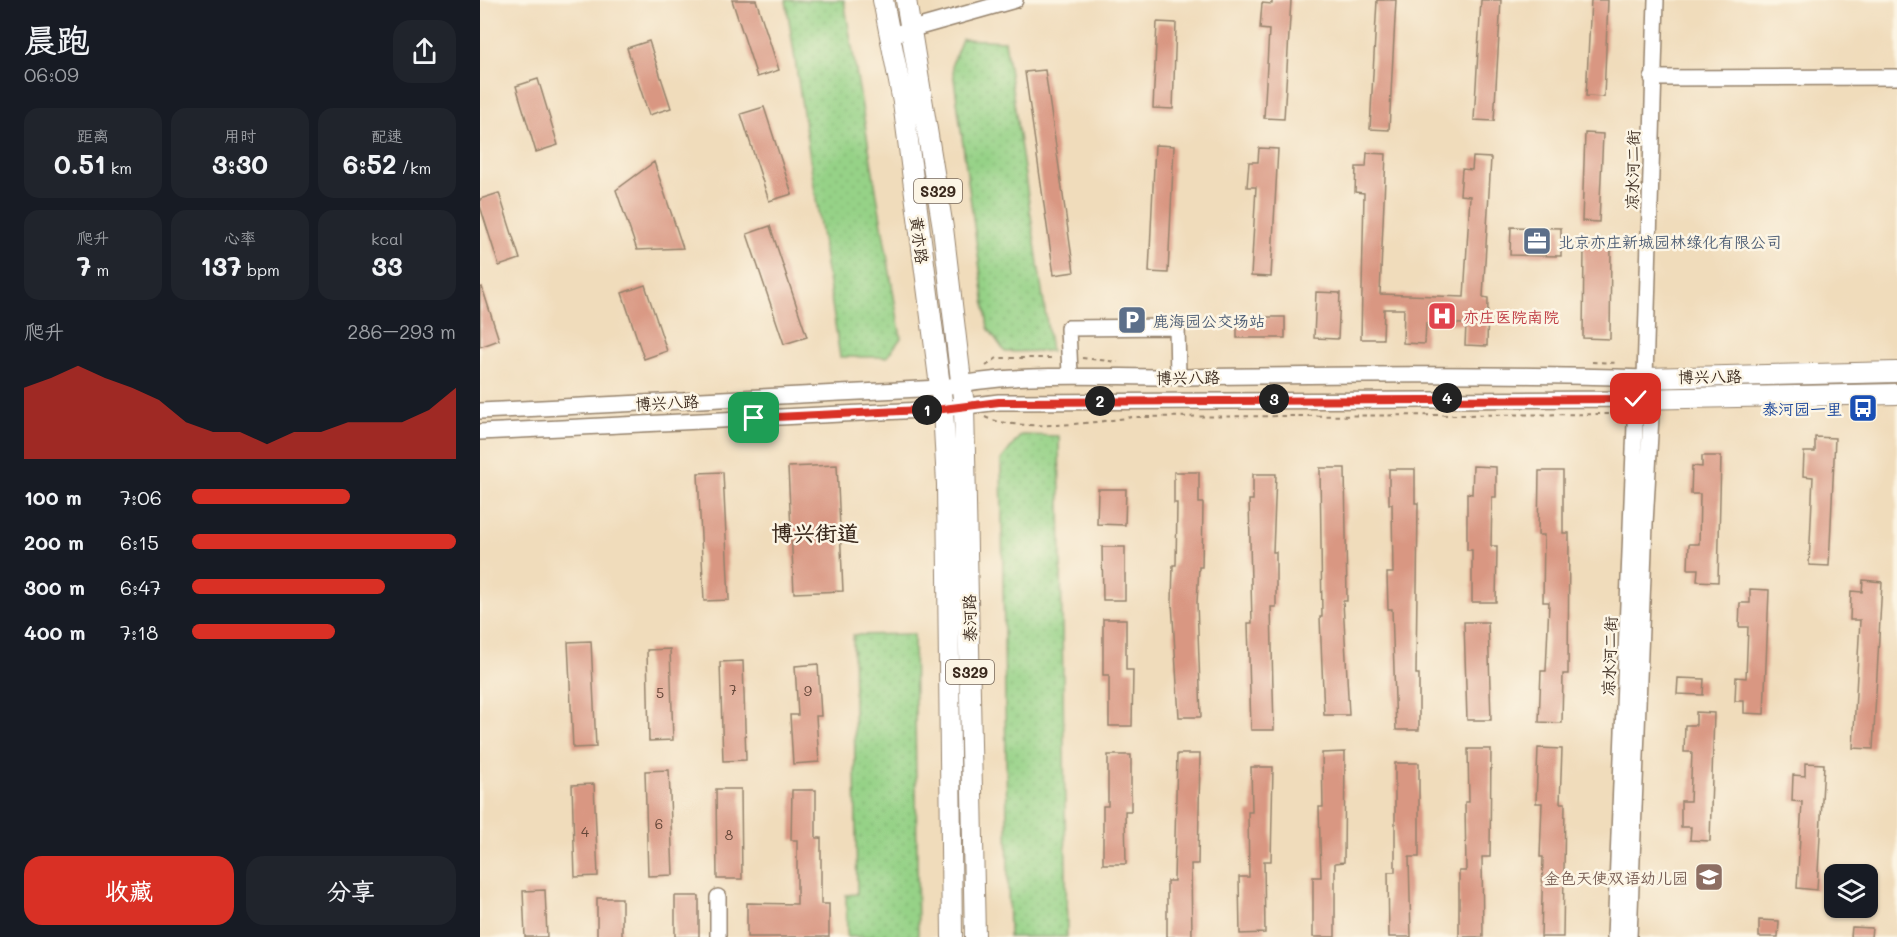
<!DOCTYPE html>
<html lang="zh">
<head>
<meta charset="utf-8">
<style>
	:root { --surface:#171b24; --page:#20242c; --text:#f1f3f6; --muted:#9ea1a6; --accent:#d93025 }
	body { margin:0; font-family:Mali,"LXGW WenKai TC",sans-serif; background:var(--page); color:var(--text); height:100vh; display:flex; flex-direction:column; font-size:22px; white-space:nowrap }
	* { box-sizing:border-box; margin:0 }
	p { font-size:20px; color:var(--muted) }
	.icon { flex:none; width:33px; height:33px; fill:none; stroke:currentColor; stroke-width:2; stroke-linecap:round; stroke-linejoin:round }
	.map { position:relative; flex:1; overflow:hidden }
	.panel { display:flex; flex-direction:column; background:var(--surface); width:480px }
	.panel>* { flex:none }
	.controls { position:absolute; left:1344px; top:864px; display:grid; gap:12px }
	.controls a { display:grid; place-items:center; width:54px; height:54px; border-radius:12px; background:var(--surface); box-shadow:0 2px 4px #0004; font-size:30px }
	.pin { position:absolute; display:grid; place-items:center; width:51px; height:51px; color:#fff; margin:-26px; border-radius:12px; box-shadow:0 3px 9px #0006 }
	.km { position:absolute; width:30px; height:30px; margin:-15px; border-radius:50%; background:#222; color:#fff; font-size:16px; line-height:30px; text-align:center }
	.round { display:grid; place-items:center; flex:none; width:63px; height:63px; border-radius:18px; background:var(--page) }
	.overview { display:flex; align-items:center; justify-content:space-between; height:102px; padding:0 24px }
	h1 { font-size:33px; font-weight:700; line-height:45px }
	.figures { display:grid; grid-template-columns:repeat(3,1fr); gap:9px; height:102px; padding:6px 24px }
	.figures div { display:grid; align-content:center; border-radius:15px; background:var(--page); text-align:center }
	.figures b { font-size:26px; font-weight:700 }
	.figures small { font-size:16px; font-weight:400 }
	.figures p { font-size:16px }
	.chart { height:168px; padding:12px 24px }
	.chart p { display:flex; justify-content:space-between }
	.chart svg { width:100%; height:108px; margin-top:6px; fill:var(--accent); opacity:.7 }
	.button { display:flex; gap:12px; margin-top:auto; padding:12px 24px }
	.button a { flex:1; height:69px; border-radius:18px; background:var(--accent); color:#fff; font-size:24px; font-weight:700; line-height:69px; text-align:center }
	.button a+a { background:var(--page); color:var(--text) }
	ul { padding:0 24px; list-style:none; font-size:20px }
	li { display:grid; grid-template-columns:96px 72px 1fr; align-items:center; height:45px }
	li i { height:15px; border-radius:8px; background:var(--accent) }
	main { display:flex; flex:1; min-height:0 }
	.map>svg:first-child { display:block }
	.park { fill:url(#park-dots); stroke:#687e52; stroke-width:1.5 }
	.building { fill:#d99782 }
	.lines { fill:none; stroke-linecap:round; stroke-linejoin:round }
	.minor-casing { stroke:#96836c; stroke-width:18 }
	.major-casing { stroke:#96836c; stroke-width:22 }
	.path { stroke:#96836c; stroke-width:2; stroke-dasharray:4.5 4.5; stroke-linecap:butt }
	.minor { stroke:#fff; stroke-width:15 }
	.major { stroke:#fff; stroke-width:20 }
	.route-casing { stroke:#fff; stroke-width:12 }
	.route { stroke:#d93025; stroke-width:8 }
	.labels { text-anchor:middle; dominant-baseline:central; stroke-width:5; stroke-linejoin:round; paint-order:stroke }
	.number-label { font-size:14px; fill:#624537 }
	.shield { fill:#fcf5e5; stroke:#75675a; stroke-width:1.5 }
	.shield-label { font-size:15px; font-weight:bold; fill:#3b2a1e }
	.street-label { font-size:16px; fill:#3b2a1e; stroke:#fcf5e5 }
	.service-label { font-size:16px; fill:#4e5e75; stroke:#fcf5e5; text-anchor:start }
	.health-label { font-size:16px; fill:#be3a42; stroke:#fcf5e5; text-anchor:start }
	.transit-label { font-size:16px; fill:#164399; stroke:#fcf5e5; text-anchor:end }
	.education-label { font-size:16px; fill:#785e54; stroke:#fcf5e5; text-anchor:end }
	.district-label { font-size:22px; font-weight:bold; fill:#3b2a1e; stroke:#fcf5e5 }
</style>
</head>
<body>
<main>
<section class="panel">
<div class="overview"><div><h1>晨跑</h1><p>06:09</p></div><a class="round"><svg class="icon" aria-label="share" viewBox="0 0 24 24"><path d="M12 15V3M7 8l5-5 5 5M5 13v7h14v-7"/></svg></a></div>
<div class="figures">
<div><p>距离</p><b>0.51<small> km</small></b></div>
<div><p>用时</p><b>3:30</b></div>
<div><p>配速</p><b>6:52<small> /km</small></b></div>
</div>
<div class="figures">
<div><p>爬升</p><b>7<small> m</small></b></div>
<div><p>心率</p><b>137<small> bpm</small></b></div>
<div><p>kcal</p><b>33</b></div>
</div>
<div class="chart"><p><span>爬升</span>286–293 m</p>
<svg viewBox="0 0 160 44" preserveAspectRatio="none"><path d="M0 44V15L10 11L20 6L30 11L40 15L50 20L60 29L70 33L80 33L90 38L100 33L110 33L120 29L130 29L140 29L150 24L160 15V44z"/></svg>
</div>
<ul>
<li><b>100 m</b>7:06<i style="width:60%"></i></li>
<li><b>200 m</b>6:15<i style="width:100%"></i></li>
<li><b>300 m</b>6:47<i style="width:73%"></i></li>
<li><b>400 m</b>7:18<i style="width:54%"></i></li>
</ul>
<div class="button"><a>收藏</a><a>分享</a></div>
</section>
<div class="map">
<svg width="1417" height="937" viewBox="0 0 1417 937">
	<defs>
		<pattern id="park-dots" width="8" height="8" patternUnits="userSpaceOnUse" patternTransform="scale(1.5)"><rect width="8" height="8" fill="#96d287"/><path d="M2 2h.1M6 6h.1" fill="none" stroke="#82b474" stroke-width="1.8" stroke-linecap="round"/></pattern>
	</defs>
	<rect width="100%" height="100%" fill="#fcf5e5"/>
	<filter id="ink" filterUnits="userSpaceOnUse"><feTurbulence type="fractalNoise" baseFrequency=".0167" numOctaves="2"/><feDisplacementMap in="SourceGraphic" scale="12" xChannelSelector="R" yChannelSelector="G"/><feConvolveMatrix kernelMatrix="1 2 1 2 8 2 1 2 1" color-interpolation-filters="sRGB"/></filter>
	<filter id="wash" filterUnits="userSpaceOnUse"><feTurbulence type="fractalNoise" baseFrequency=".008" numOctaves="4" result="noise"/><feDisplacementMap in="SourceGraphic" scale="24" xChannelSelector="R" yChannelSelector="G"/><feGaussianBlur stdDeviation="1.35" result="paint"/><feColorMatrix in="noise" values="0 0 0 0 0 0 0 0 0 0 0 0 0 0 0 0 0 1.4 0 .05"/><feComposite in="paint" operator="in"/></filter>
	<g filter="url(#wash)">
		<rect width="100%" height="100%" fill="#f0dcbb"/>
		<path class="park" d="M306 0H364L421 338 407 357H360Z
			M482 39 525 41 571 351 525 352 508 328 472 64Z
			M541 435 579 436 587 937H529L521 460Z
			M434 634 438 937H367L366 895 377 894 373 635Z"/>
		<g id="blocks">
			<path class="building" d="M252 0H276L299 70 277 77Z
				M792 0H811L804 119 784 118 789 30 780 29 782 3 792 4Z
				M897 0H916L909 130 890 129Z
				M1001 0H1021L1014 121 994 120Z
				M1111 0H1128L1124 97 1106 96Z
				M677 22 696 23 693 109 673 108Z
				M169 41 191 108 169 115 147 48Z
				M565 70 594 272 574 275 545 72Z
				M58 79 78 145 56 152 36 86Z
				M284 107 312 194 289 201 261 114Z
				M1105 133 1123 134 1119 222 1102 221Z
				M675 145 694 146 688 273 669 272Z
				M779 148 798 149 791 277 771 276 776 187H767L769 162H778Z
				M887 153 906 154 900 294 984 297 990 196 980 195 982 169 992 170 993 157 1011 158 1003 297 1008 298 1007 346 985 345 986 324 946 323 945 344 923 343 924 309H904L903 339H881L884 193 875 192 876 167H886Z
				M174 162 203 248 157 250 136 190Z
				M19 193 40 259 19 266 0 206V199Z
				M290 226 327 337 304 344 267 234Z
				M1031 227 1081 228V256L1030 255Z
				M1104 246 1131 247 1130 339 1103 338Z
				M165 285 187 351 164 359 142 293Z
				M2 287 19 340 0 347V288Z
				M836 292 860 293 858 339 834 338Z
				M767 317H805V338H757V320H767Z
				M1335 437 1355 438 1349 566 1329 565 1333 477 1323 476 1324 452H1335Z
				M1222 456H1241L1238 582 1217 581 1218 569H1208L1209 544H1219L1220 494H1211L1212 466 1222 467Z
				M357 465 363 591 314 593 308 467Z
				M993 466 1016 467V497H1012L1011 546H1017L1016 602H992V550H987V493L992 494Z
				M840 468H865L867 601H863L869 715H844L840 617H842Z
				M909 469H935V503H938L936 674H939V730H916L912 609H908L907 573H913L912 504H909Z
				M1059 471H1083V533H1089L1088 674H1083L1082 723 1059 722 1061 671H1066L1069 602H1063L1064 535H1058Z
				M243 472 249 600 224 601 218 473Z
				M694 472H719V503H723L722 567H719L717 602 721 717H699L692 602 693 565H696L697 503H694Z
				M773 474H796L793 552H796V607H791L794 730H771L768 623H772L769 500H773Z
				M618 489H646L645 525 617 524Z
				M622 547H645V600H623Z
				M1383 580 1402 582 1393 749 1373 748 1380 620H1370L1371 591 1382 592Z
				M1270 589 1289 590 1284 714 1264 713V701H1255L1256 677 1266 678 1268 627H1259L1260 603H1270Z
				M623 619H646V670H653L652 726H629V675H623Z
				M984 622H1008L1011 720H987Z
				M111 641 116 747 93 748 88 642Z
				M190 649 193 740 169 741 167 650Z
				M263 661 266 760 243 761 240 662Z
				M338 664 341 716H336L339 762 313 764 310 715H318L315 666Z
				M1198 678 1224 679 1223 695 1197 694Z
				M1216 712 1234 713 1230 841 1210 840 1211 827H1201V801H1210L1212 752H1204L1205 725H1216Z
				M1058 748 1082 749 1080 803H1085L1083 937H1061L1063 857H1060L1062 803H1056Z
				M988 749H1011L1010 857H1002L1003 937H979V871H986L985 802H989Z
				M865 752 864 862 855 863V937H833V877H841L839 807H843L842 753Z
				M697 754H720L718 864H711L712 937H687V881H694Z
				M628 755H651V811H645L646 864H623V806H628Z
				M915 763H939V857H929L931 937H909L908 872H915Z
				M1325 763 1344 764 1337 890 1317 888 1322 802 1312 801 1313 775 1325 776Z
				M771 767H793L791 861H784L785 933 760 934 759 877H769L768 812H772Z
				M189 770 193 875 168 876 165 771Z
				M114 784 118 876 95 877 92 785Z
				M236 789H261L262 879H237Z
				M312 790H336V838H341V904H349V937H267V903L317 904V840H311Z
				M65 890 67 937H45L43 891Z
				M195 896H219V937H195Z
				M117 898H142V937H117Z
				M1279 920 1299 921 1298 937H1279Z
				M1372 927 1392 928 1391 937H1371Z"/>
		</g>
	</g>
	<g filter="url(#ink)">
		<use href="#blocks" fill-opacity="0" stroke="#96836c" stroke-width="1.5"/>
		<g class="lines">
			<g class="minor-casing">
				<path id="minor" d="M411 35 535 0
					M1172 78 1417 77
					M590 375 588 328 697 327 698 377
					M0 411 460 388C541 370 622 378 704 377 858 375 1011 373 1165 378
					M0 432 463 409 519 402 1156 399
					M238 897V937
					M1135 937 1156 399 1165 378 1176 0
					M1149 937 1165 524 1172 398 1169 389"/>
			</g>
			<g class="major-casing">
				<path id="major" d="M403 0 423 102 463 409 467 484 472 937
					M426 0 463 228 484 406 495 937
					M1165 378 1417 372
					M1156 399 1417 394"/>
			</g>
			<path class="path" d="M602 358 638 362
				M1112 362 1139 363
				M506 366 517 358H575
				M505 417C535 432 618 423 652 417L1132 414 1136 412"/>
			<use href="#minor" class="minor"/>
			<use href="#major" class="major"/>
		</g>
	</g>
	<g class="lines" filter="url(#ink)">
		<g class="route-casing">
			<path id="route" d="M274 418 463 409 519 402 1156 399"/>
		</g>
		<use href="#route" class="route"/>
	</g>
	<defs>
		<g id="office-square" transform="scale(1.5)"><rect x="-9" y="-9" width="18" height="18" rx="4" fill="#5c6f8a" stroke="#fcf5e5"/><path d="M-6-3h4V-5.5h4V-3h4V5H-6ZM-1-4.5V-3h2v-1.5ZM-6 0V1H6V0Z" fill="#fff"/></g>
		<g id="hospital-square" transform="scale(1.5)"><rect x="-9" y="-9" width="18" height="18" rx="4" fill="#e0444e" stroke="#fcf5e5"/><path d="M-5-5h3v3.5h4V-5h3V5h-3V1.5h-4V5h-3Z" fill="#fff"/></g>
		<g id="parking-square" transform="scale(1.5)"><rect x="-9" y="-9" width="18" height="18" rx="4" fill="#5c6f8a" stroke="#fcf5e5"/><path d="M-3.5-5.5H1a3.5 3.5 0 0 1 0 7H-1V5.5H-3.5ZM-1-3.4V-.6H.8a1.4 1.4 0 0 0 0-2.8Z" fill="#fff"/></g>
		<g id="bus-square" transform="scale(1.5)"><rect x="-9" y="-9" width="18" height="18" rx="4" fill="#1a4fb4" stroke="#fcf5e5"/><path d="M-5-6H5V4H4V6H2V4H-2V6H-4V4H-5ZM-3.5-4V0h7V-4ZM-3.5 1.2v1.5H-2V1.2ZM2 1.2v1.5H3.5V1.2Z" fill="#fff"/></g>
		<g id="school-square" transform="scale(1.5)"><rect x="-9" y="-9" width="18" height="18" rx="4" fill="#8d6e63" stroke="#fcf5e5"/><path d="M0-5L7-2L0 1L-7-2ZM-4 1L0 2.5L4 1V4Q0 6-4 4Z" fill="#fff"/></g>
	</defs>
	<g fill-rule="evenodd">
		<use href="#office-square" x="1057" y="241"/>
		<use href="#hospital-square" x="962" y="316"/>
		<use href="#parking-square" x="652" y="320"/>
		<use href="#bus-square" x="1383" y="408"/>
		<use href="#school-square" x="1229" y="877"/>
	</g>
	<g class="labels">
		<g class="number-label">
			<text x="253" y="689">7</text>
			<text x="328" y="690">9</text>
			<text x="180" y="692">5</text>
			<text x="179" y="823">6</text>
			<text x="105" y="831">4</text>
			<text x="249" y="834">8</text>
		</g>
		<g class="shield">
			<rect x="434" y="179" width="48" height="24" rx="4.5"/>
			<rect x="466" y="660" width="48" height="24" rx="4.5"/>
		</g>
		<g class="shield-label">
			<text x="458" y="191">S329</text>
			<text x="490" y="672">S329</text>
		</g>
		<g class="street-label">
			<text transform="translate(1152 170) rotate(-89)">凉水河二街</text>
			<text transform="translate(440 240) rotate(83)">黄亦路</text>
			<text transform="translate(1230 376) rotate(-1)">博兴八路</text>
			<text transform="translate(708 377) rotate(-1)">博兴八路</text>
			<text transform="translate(187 402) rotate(-3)">博兴八路</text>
			<text transform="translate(489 618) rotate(-91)">泰河路</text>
			<text transform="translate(1129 656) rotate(-88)">凉水河二街</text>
		</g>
		<g class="service-label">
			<text x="1078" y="241">北京亦庄新城园林绿化有限公司</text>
			<text x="673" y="320">鹿海园公交场站</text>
		</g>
		<g class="health-label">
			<text x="983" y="316">亦庄医院南院</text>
		</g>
		<g class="transit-label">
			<text x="1362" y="408">泰河园一里</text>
		</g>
		<g class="education-label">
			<text x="1208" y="877">金色天使双语幼儿园</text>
		</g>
		<g class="district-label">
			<text x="335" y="532">博兴街道</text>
		</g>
	</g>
</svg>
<div class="controls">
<a><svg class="icon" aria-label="layers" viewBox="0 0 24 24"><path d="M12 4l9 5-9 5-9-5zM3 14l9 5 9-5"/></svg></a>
</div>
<div class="pin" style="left:274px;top:418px;background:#1e9e55"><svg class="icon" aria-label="arrive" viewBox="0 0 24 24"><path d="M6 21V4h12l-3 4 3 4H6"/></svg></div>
<div class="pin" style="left:1156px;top:399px;background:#d93025"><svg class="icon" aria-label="check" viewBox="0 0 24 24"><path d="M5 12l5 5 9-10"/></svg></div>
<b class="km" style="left:447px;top:410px">1</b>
<b class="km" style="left:620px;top:401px">2</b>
<b class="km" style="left:794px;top:399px">3</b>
<b class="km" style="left:967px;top:398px">4</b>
</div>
</main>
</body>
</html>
